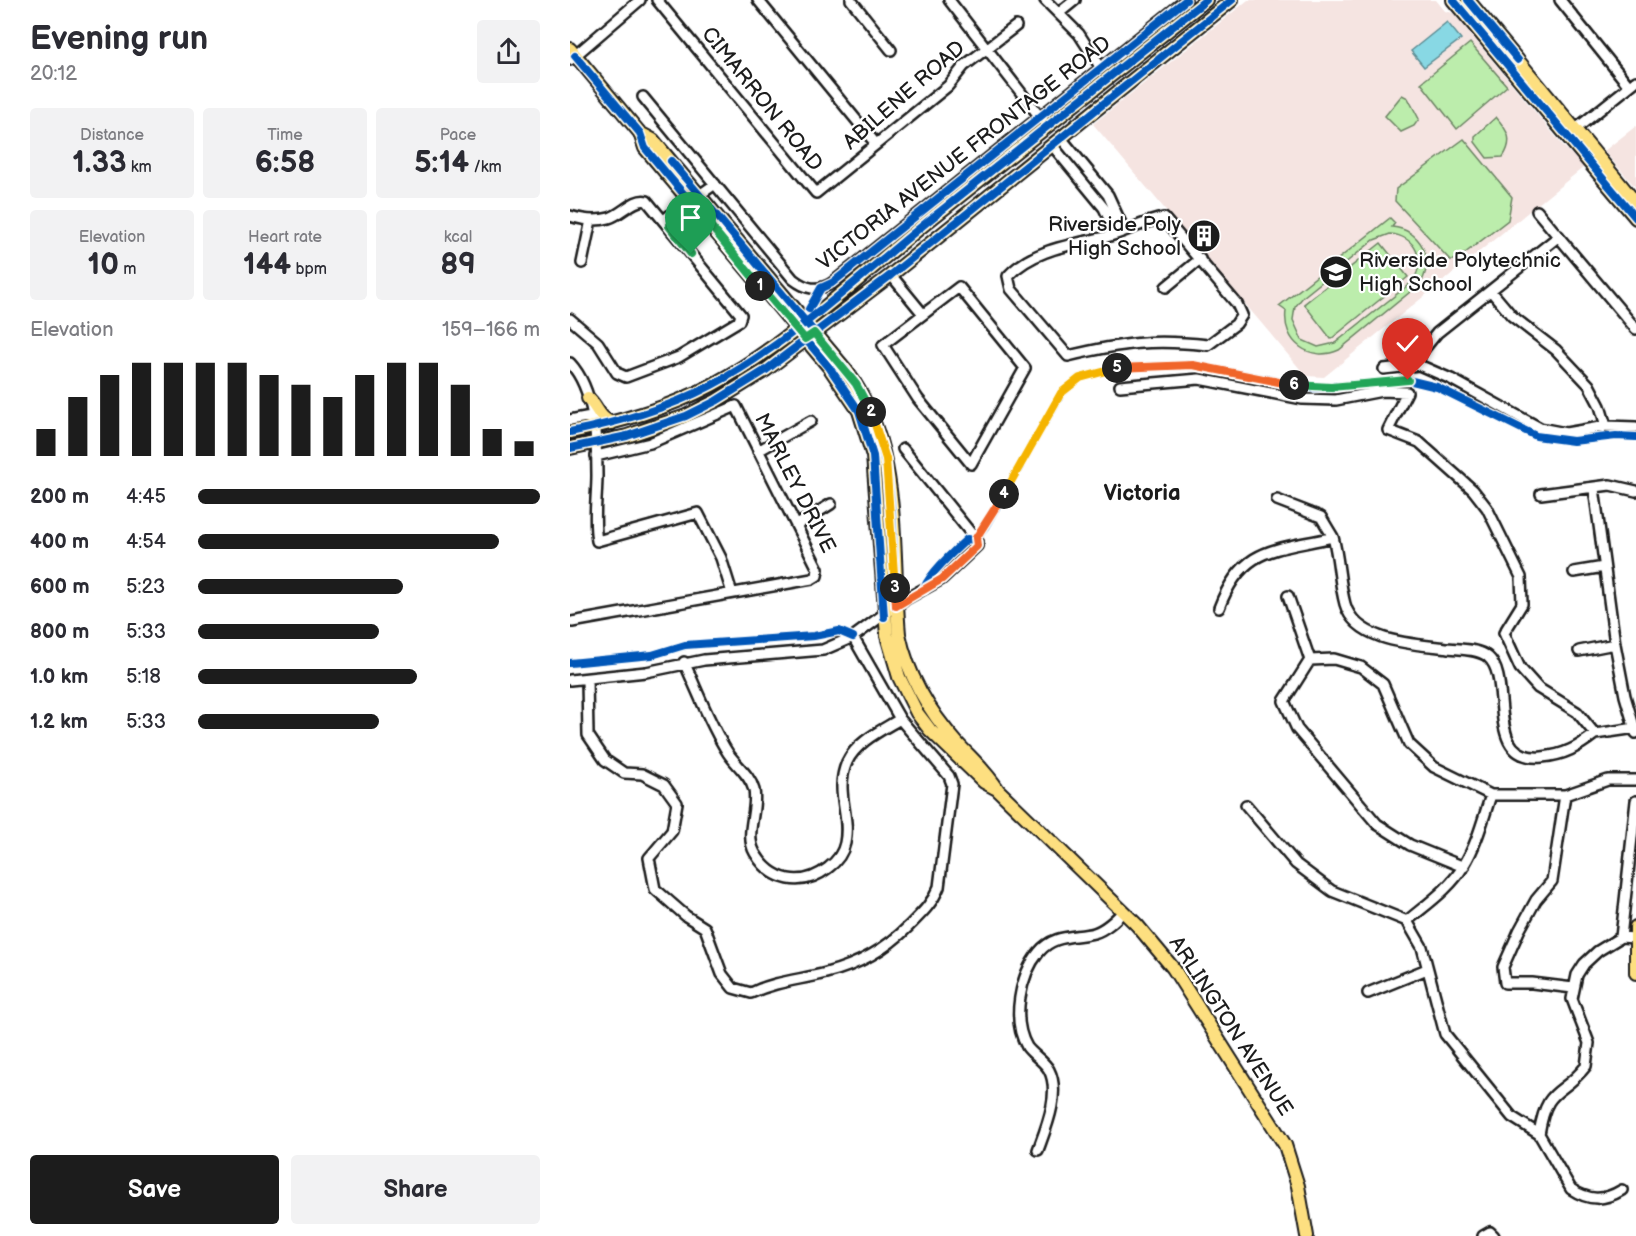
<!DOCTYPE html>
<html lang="en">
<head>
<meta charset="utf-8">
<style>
	:root { --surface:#fff; --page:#f2f2f3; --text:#2b2b33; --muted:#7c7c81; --accent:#1c1c1c }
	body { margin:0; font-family:"Balsamiq Sans",sans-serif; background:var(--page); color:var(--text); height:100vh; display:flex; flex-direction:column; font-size:22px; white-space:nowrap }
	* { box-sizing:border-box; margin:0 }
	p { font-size:20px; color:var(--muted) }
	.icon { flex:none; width:33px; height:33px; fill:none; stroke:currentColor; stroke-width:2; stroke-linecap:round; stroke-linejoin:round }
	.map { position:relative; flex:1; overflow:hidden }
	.sheet { display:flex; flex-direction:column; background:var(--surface); width:570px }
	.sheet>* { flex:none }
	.pin { position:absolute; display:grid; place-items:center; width:51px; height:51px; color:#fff; margin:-62px -26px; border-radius:50% 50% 50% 0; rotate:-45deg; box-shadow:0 0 6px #0007 }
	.pin .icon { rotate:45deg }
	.km { position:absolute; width:30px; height:30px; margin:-15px; border-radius:50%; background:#222; color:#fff; font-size:16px; line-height:30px; text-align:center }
	.round { display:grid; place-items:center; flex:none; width:63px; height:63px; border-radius:6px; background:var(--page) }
	.head { display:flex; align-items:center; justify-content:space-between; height:102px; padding:0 30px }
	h1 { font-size:33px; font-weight:800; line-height:45px }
	.stats { display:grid; grid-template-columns:repeat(3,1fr); gap:9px; height:102px; padding:6px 30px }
	.stats div { display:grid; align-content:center; border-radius:6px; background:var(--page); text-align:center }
	.stats b { font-size:30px; font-weight:800 }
	.stats small { font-size:16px; font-weight:400 }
	.stats p { font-size:16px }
	.chart { height:168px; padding:12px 30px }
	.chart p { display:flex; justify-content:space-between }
	.chart svg { width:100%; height:108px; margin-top:6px; stroke:var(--accent); stroke-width:6 }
	.primary-button { display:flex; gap:12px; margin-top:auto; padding:12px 30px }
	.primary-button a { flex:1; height:69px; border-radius:6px; background:var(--accent); color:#fff; font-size:24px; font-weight:800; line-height:69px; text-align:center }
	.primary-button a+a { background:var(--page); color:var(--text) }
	ul { padding:0 30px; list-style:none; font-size:20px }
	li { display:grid; grid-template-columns:96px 72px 1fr; align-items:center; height:45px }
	li i { height:15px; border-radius:8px; background:var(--accent) }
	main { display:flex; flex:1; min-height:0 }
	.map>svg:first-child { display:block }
	.built { fill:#f5e4e1 }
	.green { fill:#bcedac; stroke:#6c8464; stroke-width:1.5; fill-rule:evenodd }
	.water { fill:#88d8e4; stroke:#5d8d94; stroke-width:1.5 }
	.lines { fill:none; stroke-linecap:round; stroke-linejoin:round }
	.stream { stroke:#5d8d94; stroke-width:1.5 }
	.minor-casing { stroke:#1c1c1c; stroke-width:14 }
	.major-casing { stroke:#1c1c1c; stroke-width:16 }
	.minor { stroke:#fff; stroke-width:9 }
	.major { stroke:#fddf80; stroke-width:12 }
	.cycleway-casing { stroke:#fff; stroke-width:11 }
	.cycleway { stroke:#0057b8; stroke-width:8 }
	.split-1-casing { stroke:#fff; stroke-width:12 }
	.split-2-casing { stroke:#fff; stroke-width:12 }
	.split-3-casing { stroke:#fff; stroke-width:12 }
	.split-4-casing { stroke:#fff; stroke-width:12 }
	.split-5-casing { stroke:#fff; stroke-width:12 }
	.split-6-casing { stroke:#fff; stroke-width:12 }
	.split-7-casing { stroke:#fff; stroke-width:12 }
	.split-1 { stroke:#22a559; stroke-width:8 }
	.split-2 { stroke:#22a559; stroke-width:8 }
	.split-3 { stroke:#f5b400; stroke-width:8 }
	.split-4 { stroke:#f0652b; stroke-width:8 }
	.split-5 { stroke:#f5b400; stroke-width:8 }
	.split-6 { stroke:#f0652b; stroke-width:8 }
	.split-7 { stroke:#22a559; stroke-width:8 }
	.labels { text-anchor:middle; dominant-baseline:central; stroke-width:4.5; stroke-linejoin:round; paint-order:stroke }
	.street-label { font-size:21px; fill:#1c1c1c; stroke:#fff }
	.poi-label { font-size:21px; fill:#1c1c1c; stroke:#fff; text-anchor:end }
	.neighbourhood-label { font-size:22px; font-weight:bold; fill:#1c1c1c; stroke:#fff }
</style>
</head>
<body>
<main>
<section class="sheet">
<div class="head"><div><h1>Evening run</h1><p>20:12</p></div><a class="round"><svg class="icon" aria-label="share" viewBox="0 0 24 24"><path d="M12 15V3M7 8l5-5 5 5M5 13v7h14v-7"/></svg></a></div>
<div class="stats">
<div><p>Distance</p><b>1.33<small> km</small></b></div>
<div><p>Time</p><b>6:58</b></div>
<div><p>Pace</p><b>5:14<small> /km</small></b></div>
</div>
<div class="stats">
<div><p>Elevation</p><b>10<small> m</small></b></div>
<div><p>Heart rate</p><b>144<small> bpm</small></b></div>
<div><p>kcal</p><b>89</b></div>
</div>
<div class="chart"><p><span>Elevation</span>159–166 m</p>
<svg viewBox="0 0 160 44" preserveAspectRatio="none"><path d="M5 44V33M15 44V20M25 44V11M35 44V6M45 44V6M55 44V6M65 44V6M75 44V11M85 44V15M95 44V20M105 44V11M115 44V6M125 44V6M135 44V15M145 44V33M155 44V38"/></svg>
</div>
<ul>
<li><b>200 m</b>4:45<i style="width:100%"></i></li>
<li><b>400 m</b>4:54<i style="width:88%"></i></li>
<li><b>600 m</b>5:23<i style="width:60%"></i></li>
<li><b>800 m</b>5:33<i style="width:53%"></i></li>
<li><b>1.0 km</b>5:18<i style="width:64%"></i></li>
<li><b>1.2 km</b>5:33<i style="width:53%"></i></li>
</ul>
<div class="primary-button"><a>Save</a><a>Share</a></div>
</section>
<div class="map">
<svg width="1066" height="1236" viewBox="0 0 1066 1236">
	<rect width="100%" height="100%" fill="#fff"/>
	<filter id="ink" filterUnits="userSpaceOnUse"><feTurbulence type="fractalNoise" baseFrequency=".0167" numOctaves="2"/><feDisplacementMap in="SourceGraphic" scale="12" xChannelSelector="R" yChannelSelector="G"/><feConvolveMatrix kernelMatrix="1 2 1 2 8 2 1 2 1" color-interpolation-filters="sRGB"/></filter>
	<g filter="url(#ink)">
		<path class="built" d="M678 0H866L875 11 883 13 995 148 1014 167 754 377 736 376 523 124Z
			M1066 126V188L1034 151Z"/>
		<path class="green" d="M900 43 937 86 887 129 851 83Z
			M832 95 838 98 849 119 844 126 831 132 815 116Z
			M926 117C938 131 944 140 933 157L917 158 905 142V136Z
			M894 139 942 197 938 220 886 260H880L825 201 826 189Z
			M820 218 825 223 822 227C850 230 865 257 851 283L769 350C740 363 712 342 716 311L709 306ZM820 234C846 236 857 261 842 282L765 343 748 347 732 340 723 320 725 307 733 297 804 240Z
			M811 243 838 277 761 339 734 304Z"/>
		<path class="water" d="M877 22 891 39 854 67 841 51Z"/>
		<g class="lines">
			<path class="stream" d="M0 666 85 658 128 646 239 640 265 635"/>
			<g class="minor-casing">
				<path id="minor" d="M87 0 246 193 378 86 394 66 446 26
					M188 0 306 144
					M281 0 321 50
					M379 0 477 126
					M475 0 509 34 531 68
					M990 0 1059 86
					M489 13 505 0
					M0 60 70 0
					M73 97 223 279C236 289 247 292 262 283L616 0
					M1002 132 1066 81
					M491 138 538 195 554 230
					M482 145 534 208 546 233
					M967 211 1066 329
					M0 216C13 220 25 222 39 218 51 215 65 197 77 201L171 315 169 321 109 357 56 377 47 373 28 343 0 319
					M594 218 667 304 672 315 666 324 638 345C582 339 553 343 498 356L441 289 438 276C463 249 502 245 536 237 556 232 574 221 594 218Z
					M94 220C110 206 128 197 145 184
					M99 226 119 209 121 202
					M12 263 21 220
					M321 275 353 314
					M389 287 455 368 401 464 348 399 313 345Z
					M596 287 630 259
					M921 291 942 316 986 350 1019 385 1030 406 1036 426
					M0 363C25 390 27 440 27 475 27 498 23 518 27 541L128 513 151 558 162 593
					M849 365 850 354 867 333 989 236
					M814 369 849 365 881 379 970 428 996 433 1036 426 1066 427
					M550 386 629 379 732 399 766 400 812 391 837 392 818 430 849 442 903 490 917 508 951 577 952 604 934 633 950 668 968 688 1007 712 1025 734 1066 728
					M0 420 21 416
					M188 451 241 421
					M1024 488 1045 644 1055 696 1066 733
					M971 494 1040 485 1066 491
					M707 500 751 517 763 537
					M227 525 261 504
					M1004 572 1034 567
					M718 596 740 660 764 659 791 667 813 684 839 744 864 767 921 795H995L1038 780H1066
					M649 608C673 545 705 551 763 537 769 559 769 582 775 604 786 643 846 644 878 648 890 649 909 649 918 657 944 679 913 762 972 757 995 755 1008 747 1025 734
					M2 622 242 579 247 576 248 569 166 406 80 443 26 456
					M1009 651 1045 644
					M740 660 714 701 727 729 807 824 840 845 894 867
					M114 662C128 692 140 725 158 753 166 765 180 775 184 790 188 811 174 834 185 853 202 882 232 888 258 868 266 862 273 853 275 843 281 814 264 792 277 762 286 742 312 730 330 719
					M17 679 18 735 35 760 54 773 72 774 94 785 107 803 102 831 79 858 85 889 116 916 135 928 152 974 163 988 181 993C206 981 230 980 256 973 288 965 315 950 339 926 352 913 362 904 369 887L382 784 379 776 330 719 283 637
					M0 680 76 672 134 660 253 650 283 637 332 601 372 579 407 546 408 542 333 449
					M995 795 982 881 966 900 949 931 933 967 935 983H962L1003 988
					M676 805 726 864 762 891 837 921 852 947 875 1034 942 1117 969 1134 1001 1189C1019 1201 1034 1201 1052 1190
					M837 921C857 904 881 888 894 865 907 844 913 819 921 795
					M1051 937 1066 801
					M798 993 857 969
					M969 1134C977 1084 991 1098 1016 1066L1019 1043 1002 999 1007 975 1014 964 1028 951 1051 937 1064 938
					M468 1150C476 1128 491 1093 479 1070 475 1062 463 1055 457 1047 441 1020 450 975 469 952 484 934 504 938 524 933 535 930 545 920 553 912
					M913 1236 920 1232 924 1236"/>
			</g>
			<g class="major-casing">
				<path id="major" d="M883 0 1066 218
					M898 0 1066 203
					M0 49 70 133 75 148 259 367 289 411 303 456 317 636 329 677 347 713 360 730 414 782 425 788
					M70 133 83 140 276 370C333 448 321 543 329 634 338 677 359 712 388 744 402 759 417 772 428 790L567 925 603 968 715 1145 728 1186 737 1236
					M18 398C28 407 28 418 42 423
					M0 432C49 422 97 409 142 385 223 341 291 275 362 218 453 145 545 73 636 0
					M0 448 57 436 116 416 146 401 196 370 321 275 662 0
					M1066 927V973"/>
			</g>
			<use href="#minor" class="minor"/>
			<use href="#major" class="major"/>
			<g class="cycleway-casing">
				<path id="cycleway" d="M883 0 1066 218
					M898 0 948 60
					M5 56 70 133 75 148 259 367 289 411 303 456 314 617
					M101 161 276 370C328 441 321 522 326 606
					M239 309 251 288 262 283 616 0
					M0 432C49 422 97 409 142 385 223 341 291 275 362 218 453 145 545 73 636 0
					M0 448 57 436 116 416 146 401 196 370 321 275 662 0
					M354 590C355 577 386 549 397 539L404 540 415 527 491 394 509 378 551 367 623 365 744 388 838 380 867 387 966 436 1003 441 1046 436 1066 437
					M0 663 82 655 115 645 244 636 269 631 283 637"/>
			</g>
			<use href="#cycleway" class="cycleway"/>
		</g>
	</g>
	<g class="lines" filter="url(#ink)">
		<g class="split-1-casing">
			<path id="split-1" d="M121 254 99 226 118 209 121 202 190 286"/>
		</g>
		<g class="split-2-casing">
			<path id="split-2" d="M190 286 235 339 244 333 286 384 301 412"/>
		</g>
		<g class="split-3-casing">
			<path id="split-3" d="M301 412 316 459 325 588"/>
		</g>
		<g class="split-4-casing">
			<path id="split-4" d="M325 588 326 606 372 579 407 546 406 538 434 494"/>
		</g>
		<g class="split-5-casing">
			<path id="split-5" d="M434 494 491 393 510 378 547 368"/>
		</g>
		<g class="split-6-casing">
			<path id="split-6" d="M547 368 623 365 724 385"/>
		</g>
		<g class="split-7-casing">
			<path id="split-7" d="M724 385 761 387 838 380"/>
		</g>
		<use href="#split-1" class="split-1"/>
		<use href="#split-2" class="split-2"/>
		<use href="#split-3" class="split-3"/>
		<use href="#split-4" class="split-4"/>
		<use href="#split-5" class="split-5"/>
		<use href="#split-6" class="split-6"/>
		<use href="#split-7" class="split-7"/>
	</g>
	<defs>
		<g id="building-disc" transform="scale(1.725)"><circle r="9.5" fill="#1c1c1c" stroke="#fff"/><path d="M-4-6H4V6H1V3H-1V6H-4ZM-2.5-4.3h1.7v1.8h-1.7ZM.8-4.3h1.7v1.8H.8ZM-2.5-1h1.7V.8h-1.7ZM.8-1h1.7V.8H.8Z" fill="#fff"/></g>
		<g id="school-disc" transform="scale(1.725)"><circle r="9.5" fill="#1c1c1c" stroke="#fff"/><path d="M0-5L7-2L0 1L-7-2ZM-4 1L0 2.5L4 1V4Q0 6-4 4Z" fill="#fff"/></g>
	</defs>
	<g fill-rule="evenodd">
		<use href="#building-disc" x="634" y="236"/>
		<use href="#school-disc" x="766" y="272"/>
	</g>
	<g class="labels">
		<g class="street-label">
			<text transform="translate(334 95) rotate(-41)">ABILENE ROAD</text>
			<text transform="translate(192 99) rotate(51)">CIMARRON ROAD</text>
			<text transform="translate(394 153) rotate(-38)">VICTORIA AVENUE FRONTAGE ROAD</text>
			<text transform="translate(225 483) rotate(63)">MARLEY DRIVE</text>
			<text transform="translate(661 1026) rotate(57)">ARLINGTON AVENUE</text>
		</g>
		<g class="poi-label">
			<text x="611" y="224">Riverside Poly<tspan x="611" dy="24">High School</tspan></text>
			<text x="789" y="260" text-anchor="start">Riverside Polytechnic<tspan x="789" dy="24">High School</tspan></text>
		</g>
		<g class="neighbourhood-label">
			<text x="572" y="493">Victoria</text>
		</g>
	</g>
</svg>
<div class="pin" style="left:121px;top:254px;background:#1e9e55"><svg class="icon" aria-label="arrive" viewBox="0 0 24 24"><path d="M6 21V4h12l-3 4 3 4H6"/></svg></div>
<div class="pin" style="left:838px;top:380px;background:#d93025"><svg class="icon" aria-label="check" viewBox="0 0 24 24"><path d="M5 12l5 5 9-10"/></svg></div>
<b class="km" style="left:190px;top:286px">1</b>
<b class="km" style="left:301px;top:412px">2</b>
<b class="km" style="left:325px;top:588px">3</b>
<b class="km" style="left:434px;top:494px">4</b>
<b class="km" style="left:547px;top:368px">5</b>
<b class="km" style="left:724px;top:385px">6</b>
</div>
</main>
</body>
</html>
